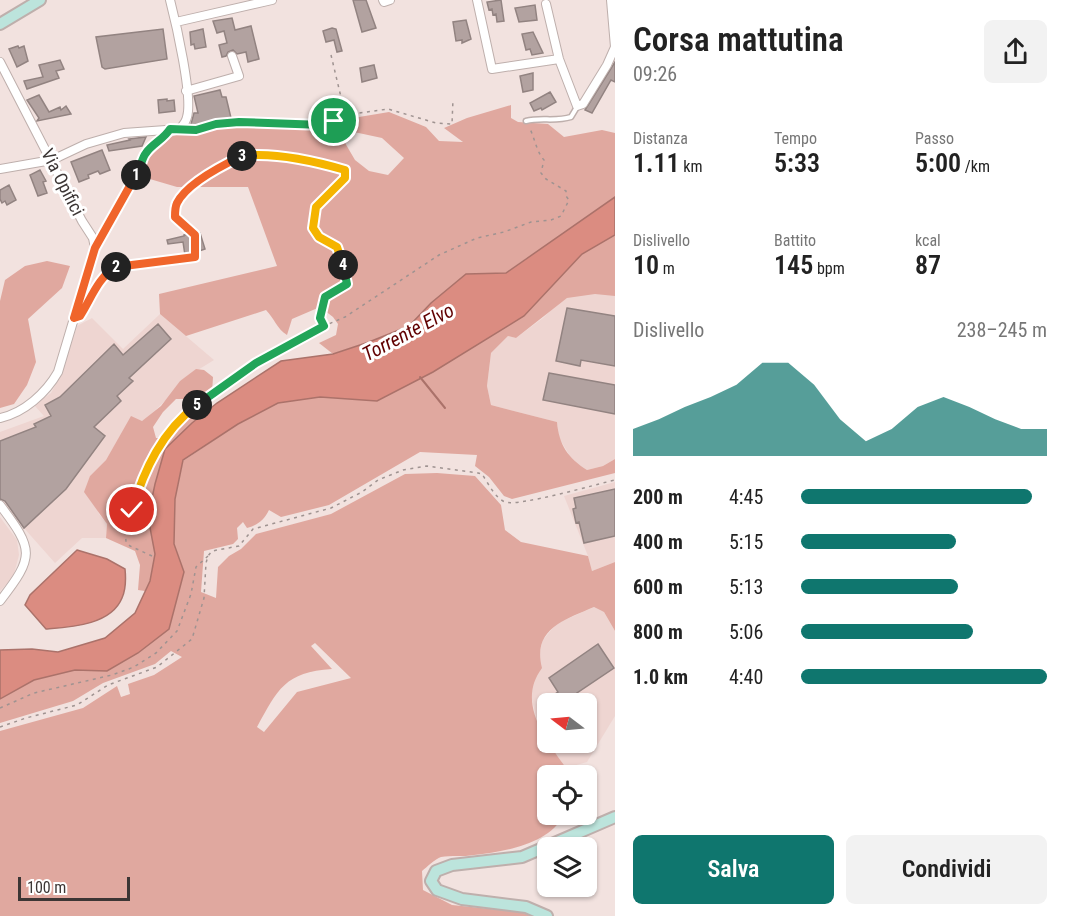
<!DOCTYPE html>
<html lang="it">
<head>
<meta charset="utf-8">
<style>
	:root { --surface:#fff; --page:#f2f2f2; --text:#222; --muted:#767676; --accent:#0f766e }
	body { margin:0; font-family:"Roboto Condensed",sans-serif; background:var(--page); color:var(--text); height:100vh; display:flex; flex-direction:column; font-size:22px; white-space:nowrap }
	* { box-sizing:border-box; margin:0 }
	p { font-size:20px; color:var(--muted) }
	.icon { flex:none; width:33px; height:33px; fill:none; stroke:currentColor; stroke-width:2; stroke-linecap:round; stroke-linejoin:round }
	.map { position:relative; flex:1; overflow:hidden }
	.sheet { display:flex; flex-direction:column; background:var(--surface); width:450px }
	.sheet>* { flex:none }
	.needle { width:39px; rotate:286deg }
	.controls { position:absolute; left:537px; top:693px; display:grid; gap:12px }
	.controls a { display:grid; place-items:center; width:60px; height:60px; border-radius:9px; background:var(--surface); box-shadow:0 2px 4px #0004; font-size:30px }
	.scale { position:absolute; left:18px; bottom:15px; width:112px; box-sizing:border-box; padding-left:6px; border:3px solid #3c3635; border-top:0; font-size:16px; line-height:21px; white-space:nowrap; color:#3c3635; -webkit-text-stroke:4px #fff; paint-order:stroke }
	.pin { position:absolute; display:grid; place-items:center; width:51px; height:51px; color:#fff; margin:-26px; border:3px solid #fff; border-radius:50%; box-shadow:0 2px 6px #0007 }
	.km { position:absolute; width:30px; height:30px; margin:-15px; border-radius:50%; background:#222; color:#fff; font-size:16px; line-height:30px; text-align:center }
	.round { display:grid; place-items:center; flex:none; width:63px; height:63px; border-radius:9px; background:var(--page) }
	.overview { display:flex; align-items:center; justify-content:space-between; height:102px; padding:0 18px }
	h1 { font-size:33px; font-weight:600; line-height:45px }
	.stats { display:grid; grid-template-columns:repeat(3,1fr); gap:9px; height:102px; padding:6px 18px }
	.stats div { display:grid; align-content:center }
	.stats b { font-size:26px; font-weight:600 }
	.stats small { font-size:16px; font-weight:400 }
	.stats p { font-size:16px }
	.chart { height:168px; padding:12px 18px }
	.chart p { display:flex; justify-content:space-between }
	.chart svg { width:100%; height:108px; margin-top:6px; fill:var(--accent); opacity:.7 }
	.primary-button { display:flex; gap:12px; margin-top:auto; padding:12px 18px }
	.primary-button a { flex:1; height:69px; border-radius:9px; background:var(--accent); color:#fff; font-size:24px; font-weight:600; line-height:69px; text-align:center }
	.primary-button a+a { background:var(--page); color:var(--text) }
	ul { padding:0 18px; list-style:none; font-size:20px }
	li { display:grid; grid-template-columns:96px 72px 1fr; align-items:center; height:45px }
	li i { height:15px; border-radius:8px; background:var(--accent) }
	main { display:flex; flex:1; min-height:0 }
	.map>svg:first-child { display:block }
	.built { fill:#eed5d1 }
	.green { fill:#e0a89f; fill-rule:evenodd }
	.water { fill:#db8c81; stroke:#ab726a; stroke-width:1.5 }
	.lines { fill:none; stroke-linecap:round; stroke-linejoin:round }
	.stream { stroke:#ab726a; stroke-width:2 }
	.building { fill:#b2a2a0; stroke:#928381; stroke-width:1.5 }
	.lane-casing { stroke:#beafac; stroke-width:7 }
	.street-casing { stroke:#beafac; stroke-width:10 }
	.secondary-casing { stroke:#beafac; stroke-width:14 }
	.path { stroke:#9f9391; stroke-width:1.5; stroke-dasharray:3 4.5; stroke-linecap:butt }
	.lane { stroke:#fff; stroke-width:4 }
	.street { stroke:#fff; stroke-width:8 }
	.secondary { stroke:#bce4dc; stroke-width:10 }
	.split-1-casing { stroke:#fff; stroke-width:12 }
	.split-2-casing { stroke:#fff; stroke-width:12 }
	.split-3-casing { stroke:#fff; stroke-width:12 }
	.split-4-casing { stroke:#fff; stroke-width:12 }
	.split-5-casing { stroke:#fff; stroke-width:12 }
	.split-6-casing { stroke:#fff; stroke-width:12 }
	.split-1 { stroke:#22a559; stroke-width:8 }
	.split-2 { stroke:#f0652b; stroke-width:8 }
	.split-3 { stroke:#f0652b; stroke-width:8 }
	.split-4 { stroke:#f5b400; stroke-width:8 }
	.split-5 { stroke:#22a559; stroke-width:8 }
	.split-6 { stroke:#f5b400; stroke-width:8 }
	.labels { text-anchor:middle; dominant-baseline:central; stroke-width:6; stroke-linejoin:round; paint-order:stroke }
	.street-label { font-size:18px; fill:#3c3635; stroke:#fff }
	.water-label { font-size:20px; font-style:italic; fill:#610001; stroke:#fff }
</style>
</head>
<body>
<main>
<div class="map">
<svg width="615" height="916" viewBox="0 0 615 916">
	<rect width="100%" height="100%" fill="#f2e2df"/>
	<path class="built" d="M584 288 615 293V459L603 466 587 470 573 461 559 438 557 422 491 405 487 386 491 353 508 336 516 338 543 318 557 304Z
		M160 314 214 360 180 381 170 396 147 418 142 421 131 417 106 460 90 476 99 514 107 524 106 538H82L55 563 0 501V432L44 416 34 405 51 393 62 373 77 326 92 318 123 349Z
		M615 482V562L592 571 588 556 564 496Z
		M0 517 17 540 19 555 13 578 0 591Z
		M594 607 604 612 615 631V716L587 762 566 768 548 743 586 742V704H548L547 742 539 730 531 696 535 677 541 668 538 655 543 640 556 624Z"/>
	<path class="green" d="M511 105V118L518 122 548 124 564 137 602 130 615 133V296L595 294 567 298 516 338 508 336 491 353 487 386 491 405 557 422C559 445 568 458 587 470L603 466 615 459V473L512 499 504 496 489 477 475 466 477 455 420 452 329 505 281 517 269 510C264 520 258 525 247 528L243 522 237 528 238 539 233 544 204 551 201 592 216 598 218 567 229 556 241 549 256 534 331 514 405 474 437 473 475 476 501 505 505 530 521 542 588 556 592 571 615 562V631L604 612 594 607C564 620 532 629 542 668 516 703 546 739 566 768L564 775 548 776V814L564 815C549 844 504 852 474 855 463 857 451 855 441 857 435 859 427 867 422 871L423 890 452 905 521 912 531 916H0V731L83 708 117 686 121 697 130 694 128 684 154 675 182 657 171 651 155 664 103 683 73 701 0 723V699L34 680 75 670 107 671 184 572 174 544 175 499 183 461 238 424 278 403 320 397 377 401 528 257 506 273 466 274 431 303 409 326 369 342 333 354 319 343 336 335 338 324 333 317 320 307 292 319 287 335C277 329 274 318 266 310L186 336 160 314 159 294 277 266 248 187H177L143 177C144 169 144 156 149 150 166 127 251 124 279 125 298 125 316 129 334 124L355 160 369 171 388 175 404 158 382 138 354 132 353 118 389 112 426 127 439 141 463 142 444 128 467 118ZM315 643 351 678 297 692 264 732 257 727C278 689 285 672 332 669L311 646Z
		M47 261 70 266 62 288 28 319 36 362 27 385 14 404 0 408V301L5 280 25 266Z
		M196 369 204 370 213 377 212 393 194 399H176L163 412 153 427 156 438H168L187 417 205 404 209 409 165 449 148 517 155 554 150 581 145 591 138 590 140 565 135 551 106 538 107 524 84 492 90 476 106 460 131 416 142 421 161 406 180 381Z"/>
	<path class="water" d="M615 197V235L582 254 524 316 433 372 377 401 320 397 278 403 238 424 183 460 175 499 174 544 184 572 169 629 138 653 107 671 75 670 34 680 0 699V650L32 649 58 652 105 638 135 613 150 581 155 554 148 517 155 484 165 449 192 423 217 403 281 361 333 354 369 342 409 326 431 303 466 274 506 273Z
		M77 550 107 559 125 569C126 579 126 589 122 598 111 625 71 627 46 629L25 605 30 595Z"/>
	<g class="lines">
		<path class="stream" d="M420 377 445 408"/>
	</g>
	<path class="building" d="M353 0H366L376 28 362 32Z
		M501 0 504 21 497 22 496 14 493 15 492 9 489 10 487 2Z
		M535 5 537 20 519 22 515 8Z
		M232 18 235 30 251 26 259 59 248 62 246 52 237 54 233 50 228 52 226 56 222 57 219 45 227 43 224 31 217 33 213 21Z
		M466 20 471 39 462 43V40L456 41 453 22Z
		M332 28 336 29 342 51 337 52 334 40 326 42 323 31Z
		M163 29 167 59 105 69 102 67 96 37Z
		M203 29 206 47 195 49 194 44 191 45 190 32Z
		M533 32 543 53 532 55 530 49 526 50 522 34Z
		M18 46 19 48 24 46 28 61 17 67 9 49Z
		M60 60 64 69 56 71 59 78 27 89 24 81 43 77 39 65Z
		M615 62V82L611 80 592 113 585 110Z
		M374 65 377 78 362 82 360 68Z
		M533 73V90L523 92 520 76Z
		M220 90 222 97H226L231 118 193 125 191 124 194 113H198L194 96Z
		M550 92 556 102 542 110 541 108 534 111 530 103Z
		M39 95 49 112 60 107 61 110 66 106 71 114 37 121 39 118 27 100Z
		M167 99V101L174 100 175 111 159 113 158 100Z
		M146 137 142 146 109 151 107 145 130 140 129 139Z
		M102 150 110 170 100 174 98 171 88 175 89 178 79 182 71 162Z
		M40 170 46 181 43 182 47 193 38 196 30 175Z
		M9 185 16 200 7 205 5 201 2 203 0 199V190Z
		M200 233 205 249 193 253V256L185 255 183 242 168 244 167 240 184 236V235Z
		M567 308 615 316V366L581 360 580 366 556 361Z
		M158 324 171 339 129 378 133 381 117 396 121 401 94 427 105 436 66 489 24 528 5 501 0 499V441L36 427 34 424 51 416 45 405 60 397 114 344 123 355Z
		M549 373 615 385V414L543 400Z
		M615 489V536L584 543 579 522 576 523 573 509 576 508 574 498Z
		M598 644 614 668 577 693 585 704H553L559 699 555 694 558 692 549 678Z"/>
	<g class="lines">
		<g class="lane-casing">
			<path id="lane" d="M526 121C541 117 555 122 571 117L577 107
				M74 317 80 316C91 298 98 277 117 266L189 259"/>
		</g>
		<g class="street-casing">
			<path id="street" d="M383 0 384 2 390 0
				M477 0 492 69 559 59
				M546 4 559 59 577 106 583 104 607 65 615 47 611 0
				M176 22 272 0
				M0 62 82 221 93 238 95 248 58 372C46 393 24 413 0 418
				M186 91 239 76 232 56
				M0 169 52 160 86 144 124 133 180 129C183 125 186 122 187 117 193 97 176 23 170 0
				M0 505C34 550 35 556 0 601"/>
		</g>
		<g class="secondary-casing">
			<path id="secondary" d="M0 24 40 0
				M547 916 526 907 462 899 437 890 431 881 436 871 452 865 522 857 615 817"/>
		</g>
		<path class="path" d="M331 55 345 114
			M190 130 239 122 323 125 345 115 388 109 436 123 452 124 453 99
			M102 236 123 197 141 168 145 154 164 138
			M195 258V235L175 217C176 199 186 192 200 181 213 172 228 159 244 155 268 150 320 162 345 169L346 178 316 207 313 228 319 237 337 247 347 284 325 297 320 318 323 325
			M152 556 130 546 126 542 125 527 140 485 155 451 188 412 257 363 324 326 345 317 439 255 477 238 504 232 531 222 551 220 561 216 569 200 566 196V191L546 179 541 173 544 160C536 151 535 138 529 127
			M0 708 34 693 112 675 134 667 156 653 177 631 191 594 196 567 208 556
			M0 727 26 718 77 705 108 685 157 667 192 639 204 598 206 563 208 556 212 551 239 546 253 529 331 508 362 492 378 480 403 470 427 466 478 473 482 474C488 483 495 498 505 502 518 507 597 484 615 480"/>
		<use href="#lane" class="lane"/>
		<use href="#street" class="street"/>
		<use href="#secondary" class="secondary"/>
	</g>
	<g class="lines">
		<g class="split-1-casing">
			<path id="split-1" d="M136 175C141 169 141 159 146 153 152 144 164 139 170 129L196 130 216 124 239 122 323 125 334 121"/>
		</g>
		<g class="split-2-casing">
			<path id="split-2" d="M116 267C98 277 91 299 80 316L74 318 95 248 136 175"/>
		</g>
		<g class="split-3-casing">
			<path id="split-3" d="M116 267 195 257V235L175 217C175 212 175 207 177 203 187 183 223 165 242 156"/>
		</g>
		<g class="split-4-casing">
			<path id="split-4" d="M242 156C273 152 314 161 345 170V178L316 207 313 228 319 237 337 247 343 265"/>
		</g>
		<g class="split-5-casing">
			<path id="split-5" d="M197 405 256 363 324 326 320 318 325 297 347 284 343 265"/>
		</g>
		<g class="split-6-casing">
			<path id="split-6" d="M132 510C144 470 162 431 197 405"/>
		</g>
		<use href="#split-1" class="split-1"/>
		<use href="#split-2" class="split-2"/>
		<use href="#split-3" class="split-3"/>
		<use href="#split-4" class="split-4"/>
		<use href="#split-5" class="split-5"/>
		<use href="#split-6" class="split-6"/>
	</g>
	<g class="labels">
		<g class="street-label">
			<text transform="translate(63 182) rotate(63)">Via Opifici</text>
		</g>
		<g class="water-label">
			<text transform="translate(408 332) rotate(-28)">Torrente Elvo</text>
		</g>
	</g>
</svg>
<div class="controls">
<a><svg class="needle" viewBox="-14 -14 28 28"><path d="M0-13l5 13h-10z" fill="#e53935"/><path d="M0 13l5-13h-10z" fill="#767676"/></svg></a>
<a><svg class="icon" aria-label="locate" viewBox="0 0 24 24"><circle cx="12" cy="12" r="6"/><path d="M12 2v4M12 18v4M2 12h4M18 12h4"/></svg></a>
<a><svg class="icon" aria-label="layers" viewBox="0 0 24 24"><path d="M12 4l9 5-9 5-9-5zM3 14l9 5 9-5"/></svg></a>
</div>
<div class="scale">100 m</div>
<div class="pin" style="left:334px;top:121px;background:#1e9e55"><svg class="icon" aria-label="arrive" viewBox="0 0 24 24"><path d="M6 21V4h12l-3 4 3 4H6"/></svg></div>
<div class="pin" style="left:132px;top:510px;background:#d93025"><svg class="icon" aria-label="check" viewBox="0 0 24 24"><path d="M5 12l5 5 9-10"/></svg></div>
<b class="km" style="left:136px;top:175px">1</b>
<b class="km" style="left:116px;top:267px">2</b>
<b class="km" style="left:242px;top:156px">3</b>
<b class="km" style="left:343px;top:265px">4</b>
<b class="km" style="left:197px;top:405px">5</b>
</div>
<section class="sheet">
<div class="overview"><div><h1>Corsa mattutina</h1><p>09:26</p></div><a class="round"><svg class="icon" aria-label="share" viewBox="0 0 24 24"><path d="M12 15V3M7 8l5-5 5 5M5 13v7h14v-7"/></svg></a></div>
<div class="stats">
<div><p>Distanza</p><b>1.11<small> km</small></b></div>
<div><p>Tempo</p><b>5:33</b></div>
<div><p>Passo</p><b>5:00<small> /km</small></b></div>
</div>
<div class="stats">
<div><p>Dislivello</p><b>10<small> m</small></b></div>
<div><p>Battito</p><b>145<small> bpm</small></b></div>
<div><p>kcal</p><b>87</b></div>
</div>
<div class="chart"><p><span>Dislivello</span>238–245 m</p>
<svg viewBox="0 0 160 44" preserveAspectRatio="none"><path d="M0 44V33L10 29L20 24L30 20L40 15L50 6L60 6L70 15L80 29L90 38L100 33L110 24L120 20L130 24L140 29L150 33L160 33V44z"/></svg>
</div>
<ul>
<li><b>200 m</b>4:45<i style="width:94%"></i></li>
<li><b>400 m</b>5:15<i style="width:63%"></i></li>
<li><b>600 m</b>5:13<i style="width:64%"></i></li>
<li><b>800 m</b>5:06<i style="width:70%"></i></li>
<li><b>1.0 km</b>4:40<i style="width:100%"></i></li>
</ul>
<div class="primary-button"><a>Salva</a><a>Condividi</a></div>
</section>
</main>
</body>
</html>
